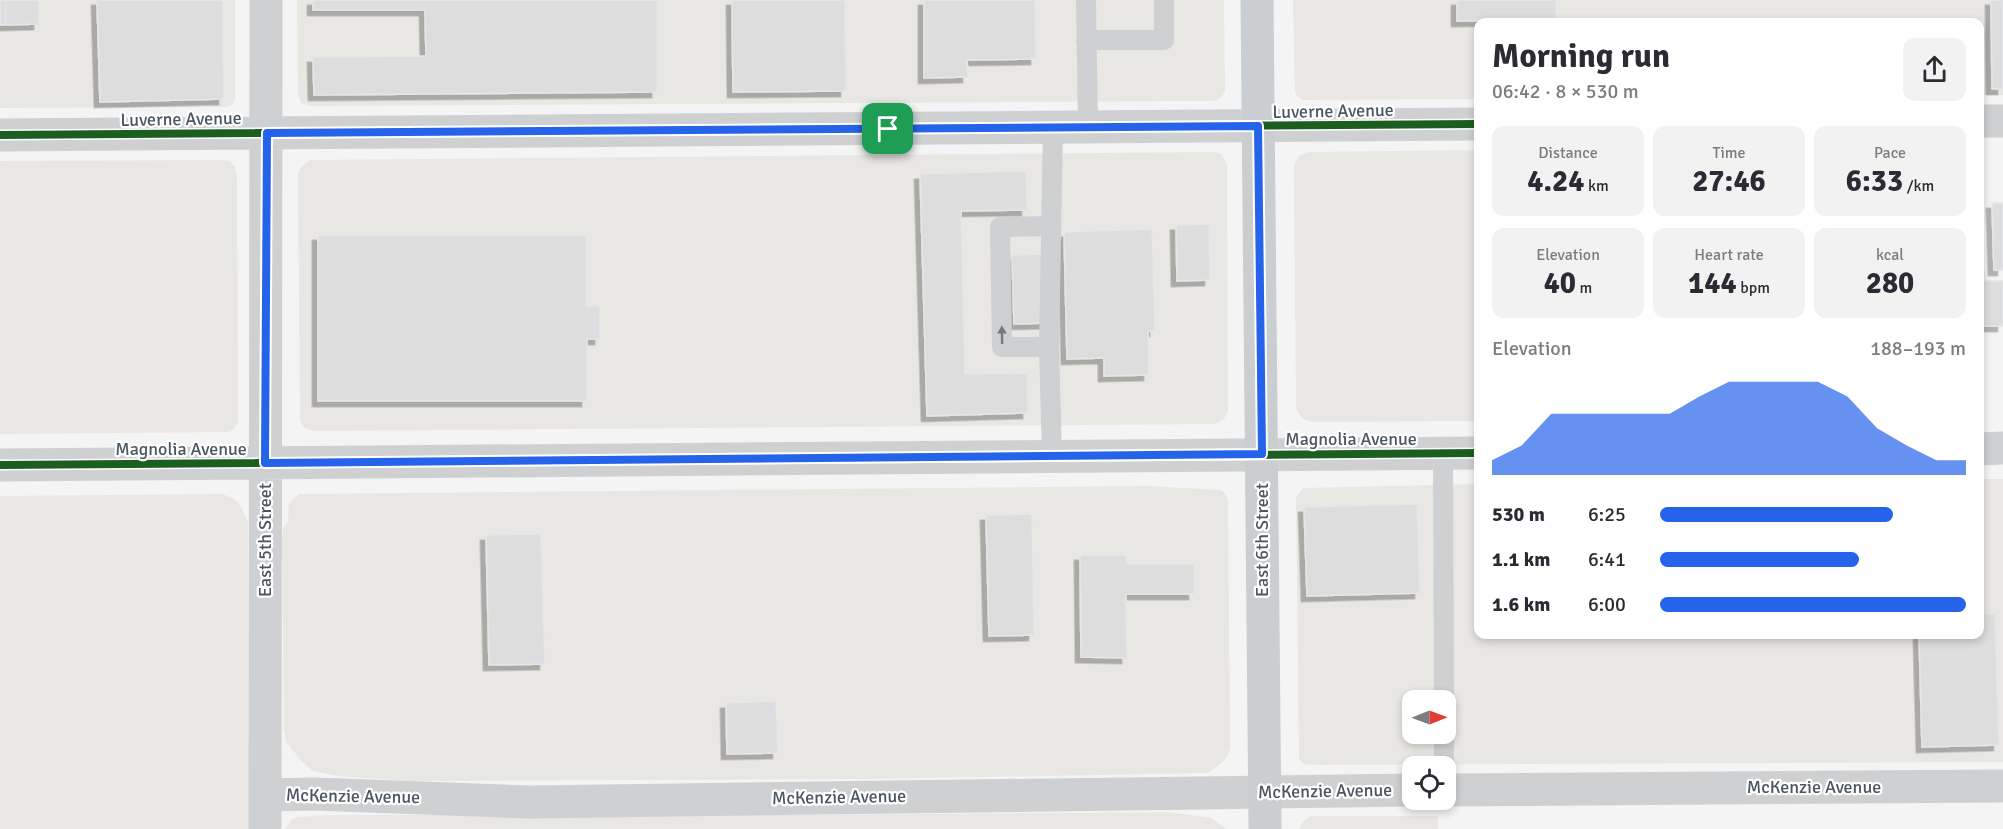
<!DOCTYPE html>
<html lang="en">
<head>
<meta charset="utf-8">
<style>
	:root { --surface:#fff; --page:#f2f2f3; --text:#2b2b33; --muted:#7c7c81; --accent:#2563eb }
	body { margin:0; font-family:Signika,sans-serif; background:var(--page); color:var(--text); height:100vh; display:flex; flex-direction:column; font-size:22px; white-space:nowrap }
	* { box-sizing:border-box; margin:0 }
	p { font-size:20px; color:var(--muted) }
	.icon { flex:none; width:33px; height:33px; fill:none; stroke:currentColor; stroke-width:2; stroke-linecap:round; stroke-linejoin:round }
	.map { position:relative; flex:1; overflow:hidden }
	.drawer { position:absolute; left:1474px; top:18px; width:510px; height:621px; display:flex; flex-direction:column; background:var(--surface); border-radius:12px; box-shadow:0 3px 9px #0003 }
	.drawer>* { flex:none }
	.needle { width:39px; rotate:89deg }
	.controls { position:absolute; left:1402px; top:690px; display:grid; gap:12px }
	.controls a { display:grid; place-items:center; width:54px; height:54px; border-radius:12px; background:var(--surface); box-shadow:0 3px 9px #0003; font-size:30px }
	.pin { position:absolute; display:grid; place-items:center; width:51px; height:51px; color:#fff; margin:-26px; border-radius:12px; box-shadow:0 3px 9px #0006 }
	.round { display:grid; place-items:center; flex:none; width:63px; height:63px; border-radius:12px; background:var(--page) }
	.summary { display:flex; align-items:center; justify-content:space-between; height:102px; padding:0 18px }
	h1 { font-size:33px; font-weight:800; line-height:45px }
	.stats { display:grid; grid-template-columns:repeat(3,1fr); gap:9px; height:102px; padding:6px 18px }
	.stats div { display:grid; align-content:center; border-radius:12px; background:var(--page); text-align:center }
	.stats b { font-size:30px; font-weight:800 }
	.stats small { font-size:16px; font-weight:400 }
	.stats p { font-size:16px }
	.chart { height:168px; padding:12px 18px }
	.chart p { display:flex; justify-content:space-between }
	.chart svg { width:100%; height:108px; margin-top:6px; fill:var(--accent); opacity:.7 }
	ul { padding:0 18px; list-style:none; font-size:20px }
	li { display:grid; grid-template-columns:96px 72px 1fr; align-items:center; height:45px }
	li i { height:15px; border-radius:8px; background:var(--accent) }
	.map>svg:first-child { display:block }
	.commercial { fill:#e8e7e3; fill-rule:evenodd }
	.building { fill:#ddddde; stroke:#e5e6e7; stroke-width:1.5; filter:url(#shadow) }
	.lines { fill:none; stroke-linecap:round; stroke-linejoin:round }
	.lane { stroke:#ced0d2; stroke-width:20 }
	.street { stroke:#ced0d2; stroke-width:33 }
	.primary { stroke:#caced1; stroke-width:33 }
	.cycleway-casing { stroke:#fff; stroke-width:11 }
	.cycleway { stroke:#1b5e20; stroke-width:8 }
	.oneway { fill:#727b83 }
	.route-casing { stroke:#fff; stroke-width:12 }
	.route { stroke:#2563eb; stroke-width:8 }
	.labels { text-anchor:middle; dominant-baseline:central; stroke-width:4.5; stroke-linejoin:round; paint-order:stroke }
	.street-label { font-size:18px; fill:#4a5661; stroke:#fff }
</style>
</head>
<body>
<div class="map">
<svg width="2003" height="829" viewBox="0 0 2003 829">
	<defs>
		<filter id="shadow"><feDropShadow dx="-5.5" dy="5.5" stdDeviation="0" flood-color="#0004"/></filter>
	</defs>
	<rect width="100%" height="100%" fill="#f4f4f4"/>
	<path class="commercial" d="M0 0H235V99L232 105 227 107 0 108Z
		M297 0H1224L1225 91 1222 97 1214 101 310 106 301 103 298 95Z
		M1293 0H2003V95H1980V22H1479V99L1303 100 1297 96 1295 92Z
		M1479 150V421L1312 422 1303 419 1297 411 1296 405 1294 167 1297 159 1300 155 1309 152Z
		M1216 152 1222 155 1227 165 1228 411 1224 419 1214 424 314 431 303 427 300 420 298 174 301 167 310 160Z
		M220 160 229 161 235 167 237 179 238 414V422L234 429 228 432 0 434V161Z
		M1980 479H2003V762L1316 765 1304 764 1299 759 1296 497 1303 488 1479 484V634H1980ZM1413 700H1446V734H1413Z
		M1147 486 1221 490 1225 493 1228 499 1230 748 1227 757 1222 763 1208 773 868 779 411 781 338 776 313 771 301 761 286 741 284 730 282 538 283 529 288 521 289 503 299 494Z
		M222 494 233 498 239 503 248 522 249 829H0V496Z
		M1168 812 1211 818 1227 829H285L292 819 298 817 331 815H815Z
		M1311 816H1438V829H1299L1304 821Z"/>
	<path class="building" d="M0 0H6V25H0Z
		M6 0H39V24L6 25Z
		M97 0H223L224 99 100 102Z
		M313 0H657V92L314 95 313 57 426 56 425 10H313Z
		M732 0H845L846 91 733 92Z
		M924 0H1035L1036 59 967 60 968 77 924 78Z
		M1457 0H1556V20L1457 21Z
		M1991 0H2003V89H1992Z
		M1026 171 1027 210 961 211 965 374 1027 373 1028 413 927 416 920 174Z
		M1992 203H2003V270H1994Z
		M1209 224 1210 280 1177 281 1176 225Z
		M1152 229 1155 331H1148L1149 375 1104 376V358L1067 359 1064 232Z
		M318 235H586V306H600V339H587V401H318Z
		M1045 254 1047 323 1014 324 1012 255Z
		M1980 271H1984L1985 281H2003V326H1980Z
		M1417 504 1420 593 1307 596 1304 507Z
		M1032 514 1034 635 989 636 986 515Z
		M541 534 545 664 489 665 486 535Z
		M1080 555H1126L1127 564H1194V594H1126L1127 658 1081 657Z
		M1980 614H1995L1999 745 1922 747 1919 634H1980Z
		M776 701 778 753 727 754 726 703Z"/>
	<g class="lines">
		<path class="lane" d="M1086 0 1088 127
			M1086 40H1164V0
			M1049 347H1002L1000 227 1050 226
			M1443 453 1444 700
			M1052 457 1049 347 1053 128
			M1444 734V766"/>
		<path class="street" d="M1980 121H2003
			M0 135 1479 124
			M1980 449 2003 448
			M0 465 1479 453
			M1446 790 2003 786
			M265 795 314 794 531 802 1413 790
			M265 829 266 0"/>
		<path class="primary" d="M1257 0 1265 829"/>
		<g class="cycleway-casing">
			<path id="cycleway" d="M0 135 1479 124
				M0 465 1479 453"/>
		</g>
		<use href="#cycleway" class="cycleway"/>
	</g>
	<defs><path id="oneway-solid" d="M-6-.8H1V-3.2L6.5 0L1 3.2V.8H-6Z" transform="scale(1.5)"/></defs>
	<use class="oneway" href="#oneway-solid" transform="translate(1002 335) rotate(-91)"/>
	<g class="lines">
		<g class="route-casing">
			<path id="route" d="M1258 126 1262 454 265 463 267 133Z"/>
		</g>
		<use href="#route" class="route"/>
	</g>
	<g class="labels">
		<g class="street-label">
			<text transform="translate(1333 111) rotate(-1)">Luverne Avenue</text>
			<text transform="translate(181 119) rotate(-1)">Luverne Avenue</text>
			<text x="1351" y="439">Magnolia Avenue</text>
			<text x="181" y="449">Magnolia Avenue</text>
			<text transform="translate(265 540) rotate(-90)">East 5th Street</text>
			<text transform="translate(1262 540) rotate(-90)">East 6th Street</text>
			<text x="1814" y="787">McKenzie Avenue</text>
			<text transform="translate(1325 791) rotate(-1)">McKenzie Avenue</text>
			<text transform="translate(353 796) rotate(1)">McKenzie Avenue</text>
			<text transform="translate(839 797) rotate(-1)">McKenzie Avenue</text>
		</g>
	</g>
</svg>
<div class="controls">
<a><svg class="needle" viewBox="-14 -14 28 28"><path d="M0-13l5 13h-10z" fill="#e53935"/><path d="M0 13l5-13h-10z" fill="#7c7c81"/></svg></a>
<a><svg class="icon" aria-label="locate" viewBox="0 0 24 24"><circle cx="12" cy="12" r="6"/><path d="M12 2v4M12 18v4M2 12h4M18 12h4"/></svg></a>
</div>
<div class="pin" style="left:888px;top:129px;background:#1e9e55"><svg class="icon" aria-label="arrive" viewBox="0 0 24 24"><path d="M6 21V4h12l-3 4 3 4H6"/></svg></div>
<section class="drawer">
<div class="summary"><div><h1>Morning run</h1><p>06:42 · 8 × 530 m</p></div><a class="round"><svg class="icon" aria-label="share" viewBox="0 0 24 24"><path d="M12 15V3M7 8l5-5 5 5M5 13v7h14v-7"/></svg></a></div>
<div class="stats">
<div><p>Distance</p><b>4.24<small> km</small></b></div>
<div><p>Time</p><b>27:46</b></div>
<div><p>Pace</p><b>6:33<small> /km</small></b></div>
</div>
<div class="stats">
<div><p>Elevation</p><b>40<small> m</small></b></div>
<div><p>Heart rate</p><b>144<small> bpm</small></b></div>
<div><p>kcal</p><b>280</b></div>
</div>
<div class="chart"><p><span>Elevation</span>188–193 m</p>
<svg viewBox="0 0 160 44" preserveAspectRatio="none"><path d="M0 44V38L10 32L20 19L30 19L40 19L50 19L60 19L70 12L80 6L90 6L100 6L110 6L120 12L130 25L140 32L150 38L160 38V44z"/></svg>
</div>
<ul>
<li><b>530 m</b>6:25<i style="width:76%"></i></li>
<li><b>1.1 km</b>6:41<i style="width:65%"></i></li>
<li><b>1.6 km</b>6:00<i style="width:100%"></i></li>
</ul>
</section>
</div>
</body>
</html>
